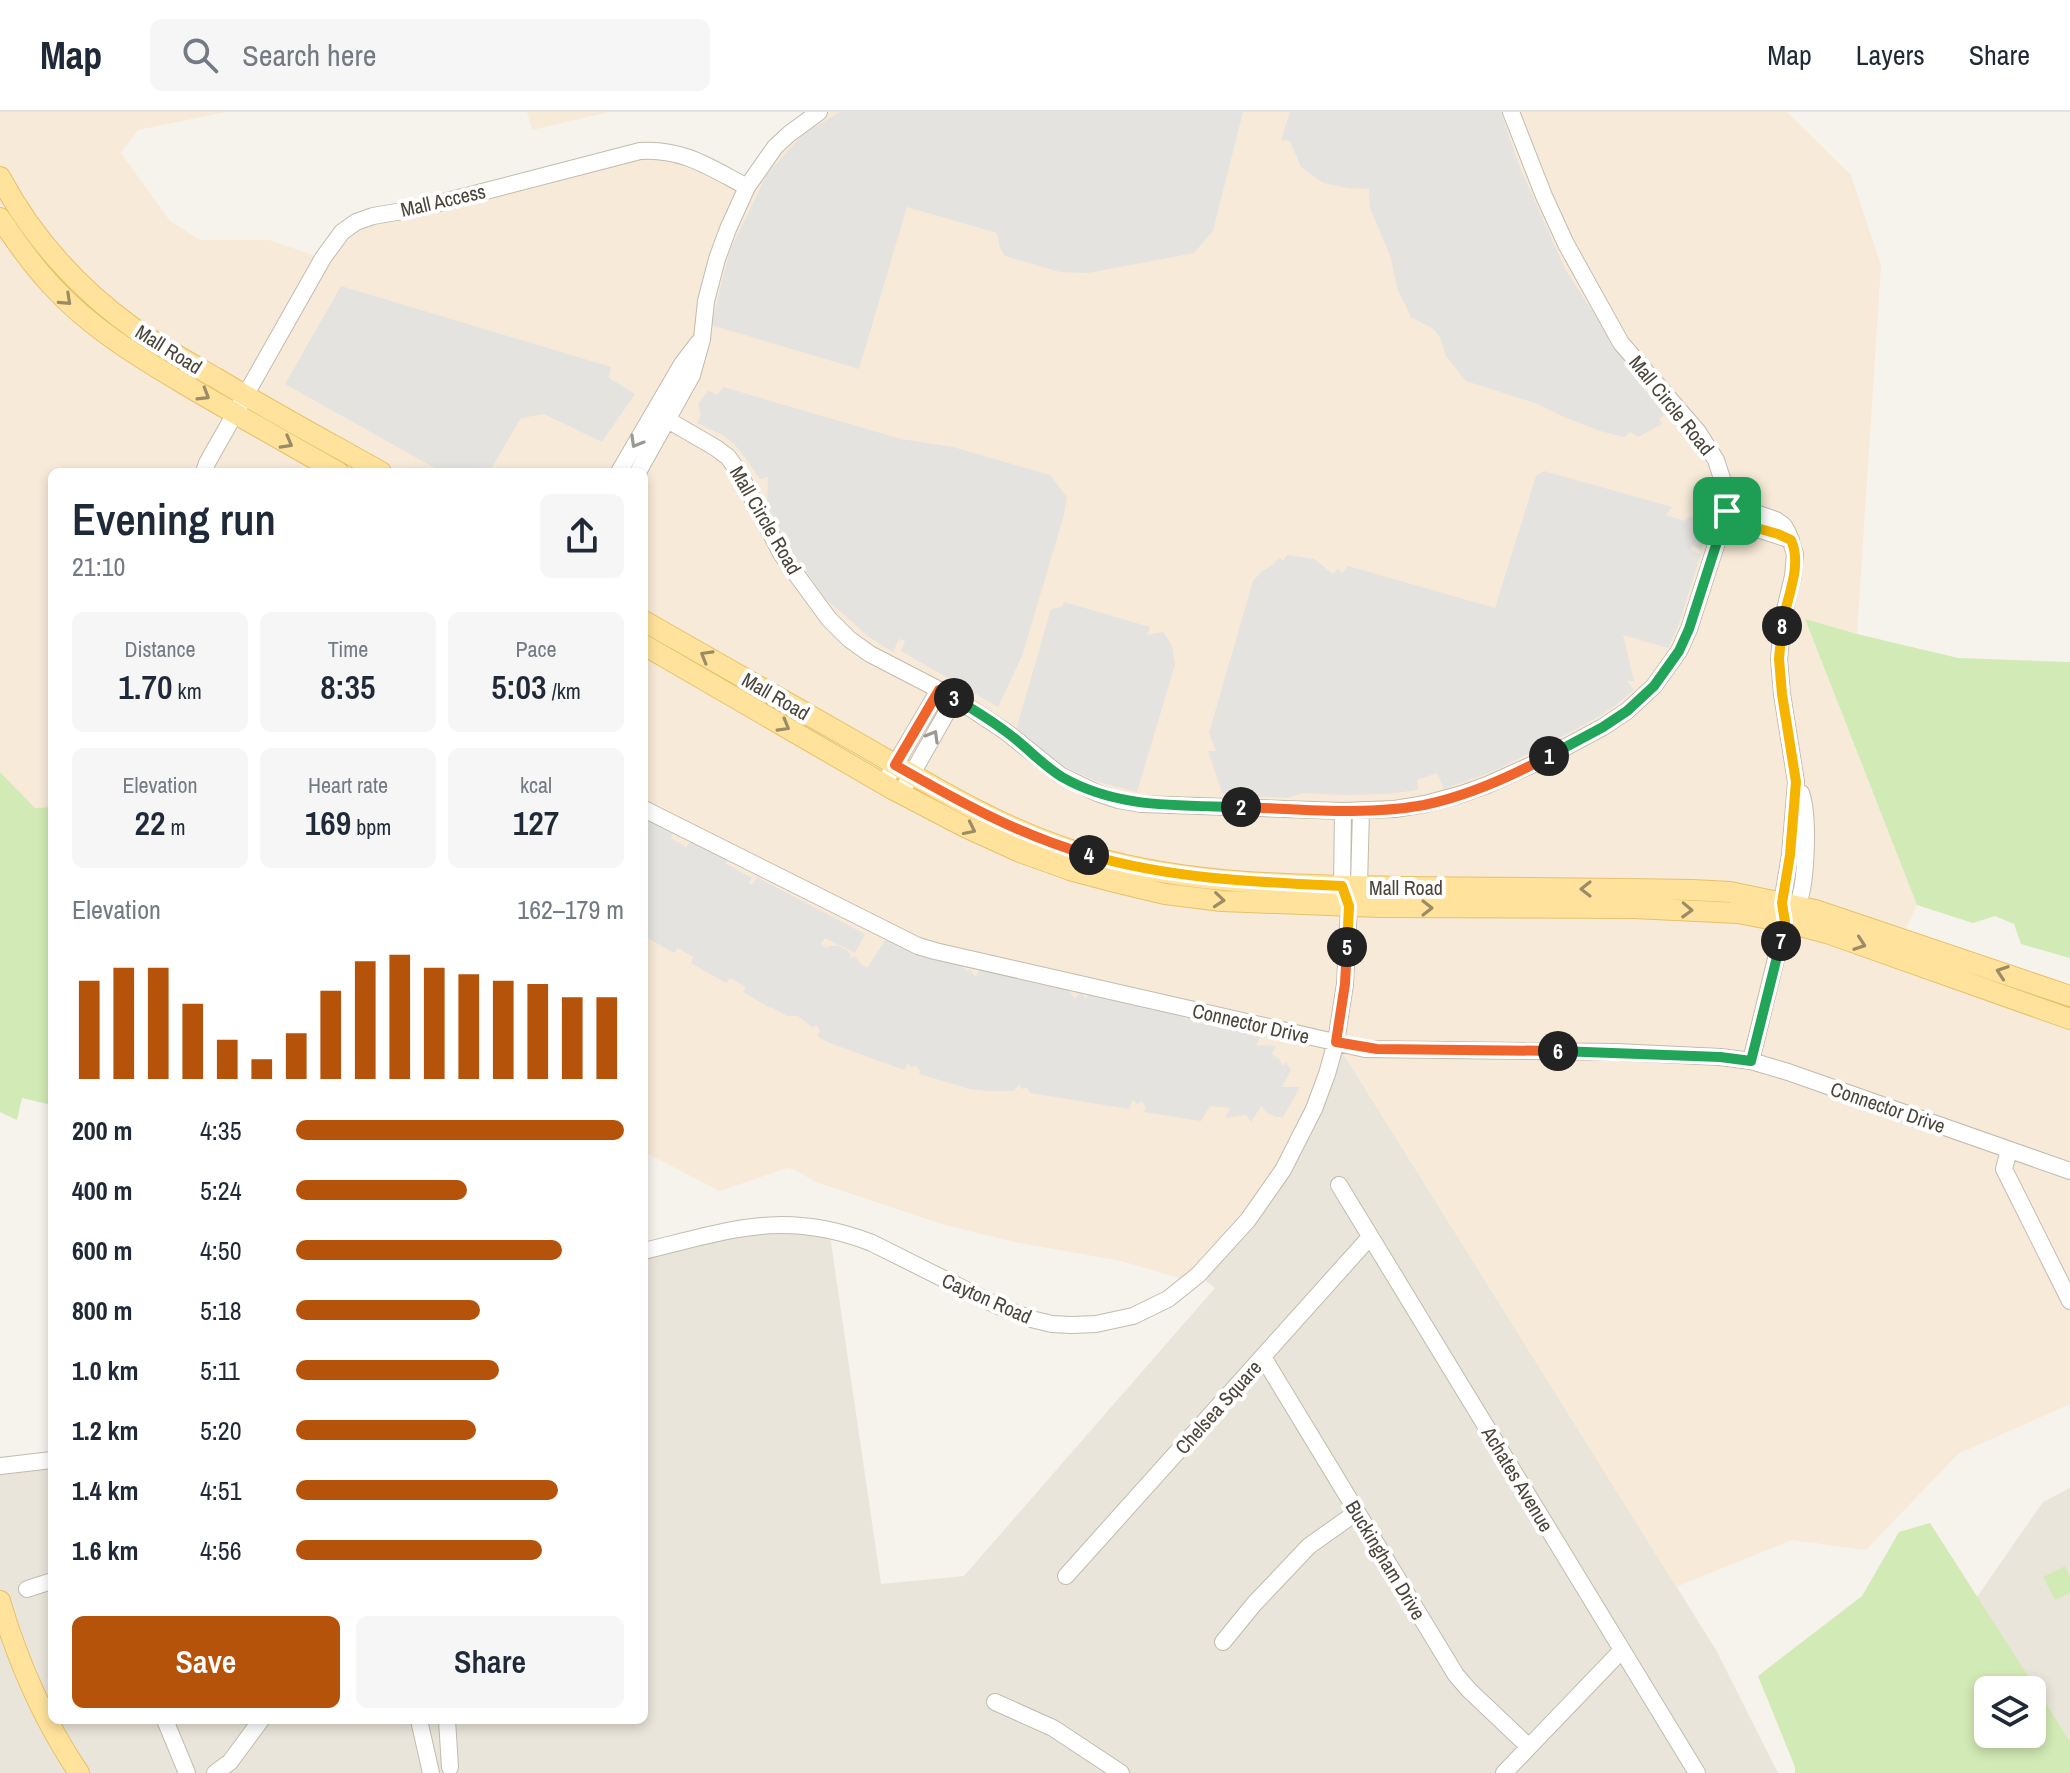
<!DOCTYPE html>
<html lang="en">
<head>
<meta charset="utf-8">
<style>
	:root { --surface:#fff; --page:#f6f6f7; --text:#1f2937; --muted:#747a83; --line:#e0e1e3; --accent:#b45309 }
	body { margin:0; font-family:"Archivo Narrow",sans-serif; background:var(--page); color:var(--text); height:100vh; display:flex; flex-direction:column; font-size:30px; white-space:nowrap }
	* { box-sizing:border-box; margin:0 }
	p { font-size:26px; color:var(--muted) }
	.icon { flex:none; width:44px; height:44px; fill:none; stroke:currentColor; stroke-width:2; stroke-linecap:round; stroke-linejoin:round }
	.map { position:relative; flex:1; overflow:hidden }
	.drawer { position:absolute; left:48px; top:356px; width:600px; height:1256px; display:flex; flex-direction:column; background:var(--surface); border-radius:12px; box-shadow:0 4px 12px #0003 }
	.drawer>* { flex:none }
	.controls { position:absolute; left:1974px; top:1564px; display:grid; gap:16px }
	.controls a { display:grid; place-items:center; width:72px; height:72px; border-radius:12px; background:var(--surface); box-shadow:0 4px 12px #0003; font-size:40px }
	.pin { position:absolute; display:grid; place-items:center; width:68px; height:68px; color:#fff; margin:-34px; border-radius:16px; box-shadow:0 4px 12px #0006 }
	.km { position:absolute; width:40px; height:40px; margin:-20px; border-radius:50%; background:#222; color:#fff; font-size:22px; line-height:40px; text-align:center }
	.round { display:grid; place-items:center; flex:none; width:84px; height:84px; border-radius:12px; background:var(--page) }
	.summary { display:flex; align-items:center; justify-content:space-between; height:136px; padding:0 24px }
	h1 { font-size:44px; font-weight:600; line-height:60px }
	.figures { display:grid; grid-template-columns:repeat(3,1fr); gap:12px; height:136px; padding:8px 24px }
	.figures div { display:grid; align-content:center; border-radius:12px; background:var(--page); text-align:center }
	.figures b { font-size:34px; font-weight:600 }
	.figures small { font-size:22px; font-weight:400 }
	.figures p { font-size:22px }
	.chart { height:224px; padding:16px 24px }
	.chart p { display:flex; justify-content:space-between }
	.chart svg { width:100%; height:144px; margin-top:8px; stroke:var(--accent); stroke-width:6 }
	.action { display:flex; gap:16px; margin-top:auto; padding:16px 24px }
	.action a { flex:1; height:92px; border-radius:12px; background:var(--accent); color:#fff; font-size:32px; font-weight:600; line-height:92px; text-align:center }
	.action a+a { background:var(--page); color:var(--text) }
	ul { padding:0 24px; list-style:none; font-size:26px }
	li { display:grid; grid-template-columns:128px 96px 1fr; align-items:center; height:60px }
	li i { height:20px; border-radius:10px; background:var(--accent) }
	header { display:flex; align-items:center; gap:48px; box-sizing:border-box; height:112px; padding:0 40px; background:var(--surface); border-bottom:2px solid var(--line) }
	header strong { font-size:38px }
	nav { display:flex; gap:44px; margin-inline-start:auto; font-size:28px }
	.search { width:560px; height:72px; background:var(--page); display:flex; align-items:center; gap:20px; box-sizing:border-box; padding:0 28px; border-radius:12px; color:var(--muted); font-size:30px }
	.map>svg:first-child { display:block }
	.residential { fill:#eae5da }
	.commercial { fill:#f7ead8 }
	.green { fill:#d2eab5; fill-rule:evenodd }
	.parking { fill:#e5e3e0 }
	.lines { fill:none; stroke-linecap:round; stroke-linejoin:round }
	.minor-casing { stroke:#c2bbae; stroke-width:18 }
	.major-casing { stroke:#e6c16a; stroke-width:22 }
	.minor { stroke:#fff; stroke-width:16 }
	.major { stroke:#ffe39c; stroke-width:20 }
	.oneway { stroke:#9c8c66 }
	.oneway2 { stroke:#9c9892 }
	.split-1-casing { stroke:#fff; stroke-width:16 }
	.split-2-casing { stroke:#fff; stroke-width:16 }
	.split-3-casing { stroke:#fff; stroke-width:16 }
	.split-4-casing { stroke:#fff; stroke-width:16 }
	.split-5-casing { stroke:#fff; stroke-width:16 }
	.split-6-casing { stroke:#fff; stroke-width:16 }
	.split-7-casing { stroke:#fff; stroke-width:16 }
	.split-8-casing { stroke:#fff; stroke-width:16 }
	.split-9-casing { stroke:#fff; stroke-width:16 }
	.split-1 { stroke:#22a559; stroke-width:10 }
	.split-2 { stroke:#f0652b; stroke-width:10 }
	.split-3 { stroke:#22a559; stroke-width:10 }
	.split-4 { stroke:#f0652b; stroke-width:10 }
	.split-5 { stroke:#f5b400; stroke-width:10 }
	.split-6 { stroke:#f0652b; stroke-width:10 }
	.split-7 { stroke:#22a559; stroke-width:10 }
	.split-8 { stroke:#f5b400; stroke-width:10 }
	.split-9 { stroke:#f5b400; stroke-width:10 }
	.labels { text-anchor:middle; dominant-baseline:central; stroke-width:8; stroke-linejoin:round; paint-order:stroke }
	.street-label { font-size:20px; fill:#4b4439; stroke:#fff }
</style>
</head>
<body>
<header>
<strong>Map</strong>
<div class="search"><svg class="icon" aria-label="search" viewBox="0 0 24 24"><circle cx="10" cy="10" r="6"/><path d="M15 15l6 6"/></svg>Search here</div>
<nav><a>Map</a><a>Layers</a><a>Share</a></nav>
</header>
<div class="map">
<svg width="2070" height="1661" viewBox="0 0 2070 1661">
	<rect width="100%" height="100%" fill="#f6f3ec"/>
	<path class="residential" d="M1336 930 1716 1538 1778 1661H0V1354L52 1348V1608H644V1139L738 1116 829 1117 881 1472 964 1464 1215 1176 1198 1163Z
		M2070 1376V1629L1977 1485 2043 1390Z"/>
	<path class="commercial" d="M0 0H226L138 18 121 41 170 109 200 128H269L322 146 343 120 656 37 747 75 819 0H1787L1851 63 1881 153 1857 522 1805 508 1917 793 1901 826 1730 780 1237 769 1072 738 644 509V360H381L133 215 24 106 9 119 85 206 338 360H52V695L35 696 0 660Z
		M527 0H609L532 18Z
		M644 533 1048 750 1243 790 1738 801 2070 907V1292L1958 1342 1866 1438 1792 1428 1676 1475 1337 931 1266 1084 1183 1167 1121 1149 1015 1130 942 1112 816 1070 795 1058 787 1056 720 1079 644 1040Z"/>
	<path class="green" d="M1805 507 1857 522 1958 546 2070 550V846L2021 832 2014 812 1995 804 1973 811 1917 793Z
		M0 660 35 696 52 695V993L22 986 17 1008 0 1000Z
		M1930 1411 2070 1629V1661H1795V1655L1758 1564 1862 1484 1899 1420ZM2032 1578V1622H1988V1578Z
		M2065 1454 2070 1465V1481L2055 1488 2043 1465Z"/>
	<path class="parking" d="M840 0H1243L1213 119 1194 141 1088 161 1060 160 1005 144 1000 136 997 121 907 95 859 257 711 213 730 138 767 62 803 22Z
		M1290 0H1501L1518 51 1565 157 1637 268 1665 303 1659 307 1662 312 1638 325 1630 320 1624 325 1600 319 1564 305 1538 292 1466 269 1446 244 1440 225 1432 216 1411 205 1397 176 1391 146 1370 96 1369 77 1348 76 1323 71 1301 55 1290 29 1281 28Z
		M341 174 611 255 609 266 635 282 602 330 544 302 521 306 489 360H442L285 272Z
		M723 275 901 327 953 335 1050 363 1067 385 1064 403 1022 544 998 595 901 539 905 529 899 527 893 540 869 525 825 486 795 444 767 393 768 365 760 367 741 340 733 331 724 324 697 311 701 302 698 293 708 278 717 283Z
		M1544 359 1672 395 1666 403 1684 409 1690 405 1703 408 1697 415 1704 425 1701 439 1693 433 1691 438 1701 442 1678 515 1668 536 1623 523 1634 569H1627L1634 578 1616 593 1593 608 1542 635 1496 658 1444 677 1437 661 1417 668 1418 678 1387 682 1344 683 1303 681 1287 686 1229 683 1222 681 1208 639H1216L1209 621 1253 469 1261 460 1274 452 1279 446 1283 449 1287 443 1314 447 1333 462 1338 457 1342 461 1348 454 1495 496 1536 364Z
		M1064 490 1150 515 1147 523 1163 520 1172 533 1175 553 1137 680 1098 670 1067 656 1016 618 1051 497 1062 495Z
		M644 705 674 720 671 726 686 735 691 728 728 747 726 752 752 766 749 771 752 773 757 765 865 822 855 841 825 826 821 832 827 836 829 834H839L848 839 852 847 854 843 860 851 867 856 886 827 917 842 962 853 967 860 970 857 975 865 979 859 992 860 1071 877 1070 880 1075 887 1081 879 1086 887 1089 881 1182 900 1186 908 1189 904 1193 912 1197 905 1262 922 1256 933 1276 934 1272 942 1279 947 1283 954 1286 950 1291 958 1282 975H1300L1283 1005H1276L1266 1000 1261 994 1251 1010 1246 1003 1225 1006 1230 996 1210 994 1201 1009 1144 1000 1146 995 1142 989 1137 992 1133 987 1129 997 1030 981 1027 975 1022 977 1019 972 1014 979H986L970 977 919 962 920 959 916 953 911 956 908 951 904 958 827 930 817 924 820 919 816 913 812 915 798 904H787L771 895 770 896 743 880 746 875 730 866 726 871 691 851 693 845 678 836 674 841 644 824Z"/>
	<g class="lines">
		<g class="minor-casing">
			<path id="minor" d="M654 300 716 336 728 345 738 359 782 443 829 507 849 527 870 542 955 586 1005 619 1060 663 1097 681 1118 688 1141 692 1343 699 1395 697 1425 692 1462 682 1487 673 1538 650 1603 615 1627 599 1654 574 1679 539 1689 517 1727 399 1726 379 1716 348 1698 320 1621 231 1566 132 1544 84 1511 0
				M204 360 207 351 323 146 342 120 356 110 373 104 420 96 640 39C683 36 711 56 747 75
				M619 360 682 252 698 231
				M638 360 692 263 702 227 706 189 717 147 728 117 747 75 775 35 789 22 819 0
				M1727 399 1744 397 1776 408 1784 414 1788 421 1795 442 1793 464 1783 506 1779 547 1782 582 1796 670 1790 743 1782 791 1784 800
				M1727 399 1739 411 1791 428
				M889 663 939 578
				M901 681 955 586
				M644 697 918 834 935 839 1365 937 1617 940 1720 945 1751 949 1788 960 2070 1059
				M1355 782 1359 774 1361 698
				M1751 949 1785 810C1789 805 1794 799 1797 794 1807 773 1809 702 1801 681
				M2009 1038 2004 1057 2070 1189
				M1339 1073 1697 1661
				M644 1139C731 1118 784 1097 872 1131L998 1194 1031 1207 1052 1212 1072 1213 1096 1212 1133 1204 1168 1187 1198 1163 1248 1108 1283 1058 1314 997 1327 962 1336 930 1345 872 1349 794 1342 774 1343 699
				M1263 1245 1456 1563 1469 1578 1529 1635
				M0 1354 52 1348
				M1066 1464 1370 1125
				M27 1477 52 1469
				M1223 1530 1254 1492 1309 1434 1357 1400
				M995 1590 1053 1616 1121 1661
				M165 1608 187 1661
				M419 1608 431 1661
				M447 1608 450 1655
				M215 1661 230 1650 261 1608
				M1504 1661 1622 1538"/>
		</g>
		<g class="major-casing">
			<path id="major" d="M0 65C32 125 77 175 132 215 159 234 188 250 216 266 270 299 326 329 381 360
				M0 106C16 130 32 153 52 174 89 215 137 244 184 272 235 302 287 331 338 360
				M644 509C718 551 791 593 865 635 932 674 997 714 1071 738 1179 774 1294 773 1407 775 1502 776 1597 776 1692 778L1730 780 1815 798 2070 884
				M644 533 894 678 967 716 1020 740 1070 758 1115 770 1165 782 1222 789 1380 795 1634 796 1738 801 1785 810 1827 821 2070 907
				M0 1489C18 1550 44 1609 79 1661"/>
		</g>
		<use href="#minor" class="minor"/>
		<use href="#major" class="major"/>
	</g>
	<defs><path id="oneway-chevron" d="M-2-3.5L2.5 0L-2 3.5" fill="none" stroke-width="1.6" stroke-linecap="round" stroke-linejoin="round" transform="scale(2)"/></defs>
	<g class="oneway">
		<use href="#oneway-chevron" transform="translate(66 188) rotate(43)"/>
		<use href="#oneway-chevron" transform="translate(204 283) rotate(31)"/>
		<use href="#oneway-chevron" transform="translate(287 331) rotate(29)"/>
		<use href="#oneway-chevron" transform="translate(706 544) rotate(-150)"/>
		<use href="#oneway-chevron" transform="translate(784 614) rotate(30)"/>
		<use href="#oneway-chevron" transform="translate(970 717) rotate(26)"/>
		<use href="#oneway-chevron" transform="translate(1586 777) rotate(-180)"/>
		<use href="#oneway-chevron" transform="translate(1219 788) rotate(5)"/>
		<use href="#oneway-chevron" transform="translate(1427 796)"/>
		<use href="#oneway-chevron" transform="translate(1687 798) rotate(2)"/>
		<use href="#oneway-chevron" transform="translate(1860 832) rotate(19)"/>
		<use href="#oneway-chevron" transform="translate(2002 860) rotate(-161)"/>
	</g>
	<g class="oneway2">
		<use href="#oneway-chevron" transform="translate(636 330) rotate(120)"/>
		<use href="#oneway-chevron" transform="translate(933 624) rotate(-60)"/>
	</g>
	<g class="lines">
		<g class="split-1-casing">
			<path id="split-1" d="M1549 644 1603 615 1627 599 1654 574 1679 539 1689 517 1727 399"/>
		</g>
		<g class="split-2-casing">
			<path id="split-2" d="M1241 695C1301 697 1364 704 1424 693 1467 684 1510 665 1549 644"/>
		</g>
		<g class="split-3-casing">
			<path id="split-3" d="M954 586C971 596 989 607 1005 619 1025 633 1041 652 1062 665 1118 697 1178 693 1241 695"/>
		</g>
		<g class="split-4-casing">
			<path id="split-4" d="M954 586 939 578 895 653C958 689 1019 723 1089 743"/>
		</g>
		<g class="split-5-casing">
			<path id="split-5" d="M1089 743C1172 767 1256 770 1342 774L1349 794 1347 835"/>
		</g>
		<g class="split-6-casing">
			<path id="split-6" d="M1347 835 1345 872 1336 930 1377 937 1558 939"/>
		</g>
		<g class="split-7-casing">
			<path id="split-7" d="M1558 939 1720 945 1751 949 1781 829"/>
		</g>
		<g class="split-8-casing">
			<path id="split-8" d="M1781 829 1785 810 1782 791 1790 743 1796 670 1782 582 1779 547 1782 514"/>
		</g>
		<g class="split-9-casing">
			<path id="split-9" d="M1727 399 1739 411 1778 422 1791 428C1803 454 1786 487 1782 514"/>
		</g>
		<use href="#split-1" class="split-1"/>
		<use href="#split-2" class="split-2"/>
		<use href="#split-3" class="split-3"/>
		<use href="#split-4" class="split-4"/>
		<use href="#split-5" class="split-5"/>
		<use href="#split-6" class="split-6"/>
		<use href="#split-7" class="split-7"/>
		<use href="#split-8" class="split-8"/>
		<use href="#split-9" class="split-9"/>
	</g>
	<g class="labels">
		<g class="street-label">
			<text transform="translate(443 88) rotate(-13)">Mall Access</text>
			<text transform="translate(169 237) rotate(32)">Mall Road</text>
			<text transform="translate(1672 293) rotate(51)">Mall Circle Road</text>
			<text transform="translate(766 408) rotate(60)">Mall Circle Road</text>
			<text transform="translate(776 584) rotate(30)">Mall Road</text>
			<text x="1406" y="775">Mall Road</text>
			<text transform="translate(1251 911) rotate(13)">Connector Drive</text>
			<text transform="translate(1888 995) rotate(19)">Connector Drive</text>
			<text transform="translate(987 1186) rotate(24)">Cayton Road</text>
			<text transform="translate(1218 1295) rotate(-48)">Chelsea Square</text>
			<text transform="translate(1518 1367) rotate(59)">Achates Avenue</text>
			<text transform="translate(1386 1448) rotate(59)">Buckingham Drive</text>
		</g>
	</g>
</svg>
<div class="controls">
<a><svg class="icon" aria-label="layers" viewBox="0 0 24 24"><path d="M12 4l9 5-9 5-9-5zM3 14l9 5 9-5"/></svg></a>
</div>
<div class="pin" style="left:1727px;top:399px;background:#1e9e55"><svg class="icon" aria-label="arrive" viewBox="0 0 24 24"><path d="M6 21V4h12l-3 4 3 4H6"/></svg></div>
<b class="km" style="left:1549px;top:644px">1</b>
<b class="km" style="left:1241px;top:695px">2</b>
<b class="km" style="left:954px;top:586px">3</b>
<b class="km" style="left:1089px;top:743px">4</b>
<b class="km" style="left:1347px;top:835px">5</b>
<b class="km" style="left:1558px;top:939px">6</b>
<b class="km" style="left:1781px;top:829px">7</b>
<b class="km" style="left:1782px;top:514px">8</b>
<section class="drawer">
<div class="summary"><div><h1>Evening run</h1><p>21:10</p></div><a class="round"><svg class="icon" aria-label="share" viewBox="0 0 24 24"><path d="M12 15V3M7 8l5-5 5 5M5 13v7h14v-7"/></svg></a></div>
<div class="figures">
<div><p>Distance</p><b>1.70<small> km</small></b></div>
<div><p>Time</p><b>8:35</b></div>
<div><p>Pace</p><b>5:03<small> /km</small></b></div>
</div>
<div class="figures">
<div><p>Elevation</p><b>22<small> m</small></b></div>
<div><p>Heart rate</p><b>169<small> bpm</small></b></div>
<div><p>kcal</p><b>127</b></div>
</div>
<div class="chart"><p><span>Elevation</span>162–179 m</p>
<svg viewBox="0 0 160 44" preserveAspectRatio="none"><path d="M5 44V14M15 44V10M25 44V10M35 44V21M45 44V32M55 44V38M65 44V30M75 44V17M85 44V8M95 44V6M105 44V10M115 44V12M125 44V14M135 44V15M145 44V19M155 44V19"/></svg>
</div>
<ul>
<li><b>200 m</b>4:35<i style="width:100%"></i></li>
<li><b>400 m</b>5:24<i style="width:52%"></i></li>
<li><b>600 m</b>4:50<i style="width:81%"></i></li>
<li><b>800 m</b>5:18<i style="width:56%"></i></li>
<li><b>1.0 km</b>5:11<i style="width:62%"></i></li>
<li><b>1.2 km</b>5:20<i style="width:55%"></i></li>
<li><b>1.4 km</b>4:51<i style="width:80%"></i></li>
<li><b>1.6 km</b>4:56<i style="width:75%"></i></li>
</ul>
<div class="action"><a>Save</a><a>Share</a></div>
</section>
</div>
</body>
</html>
